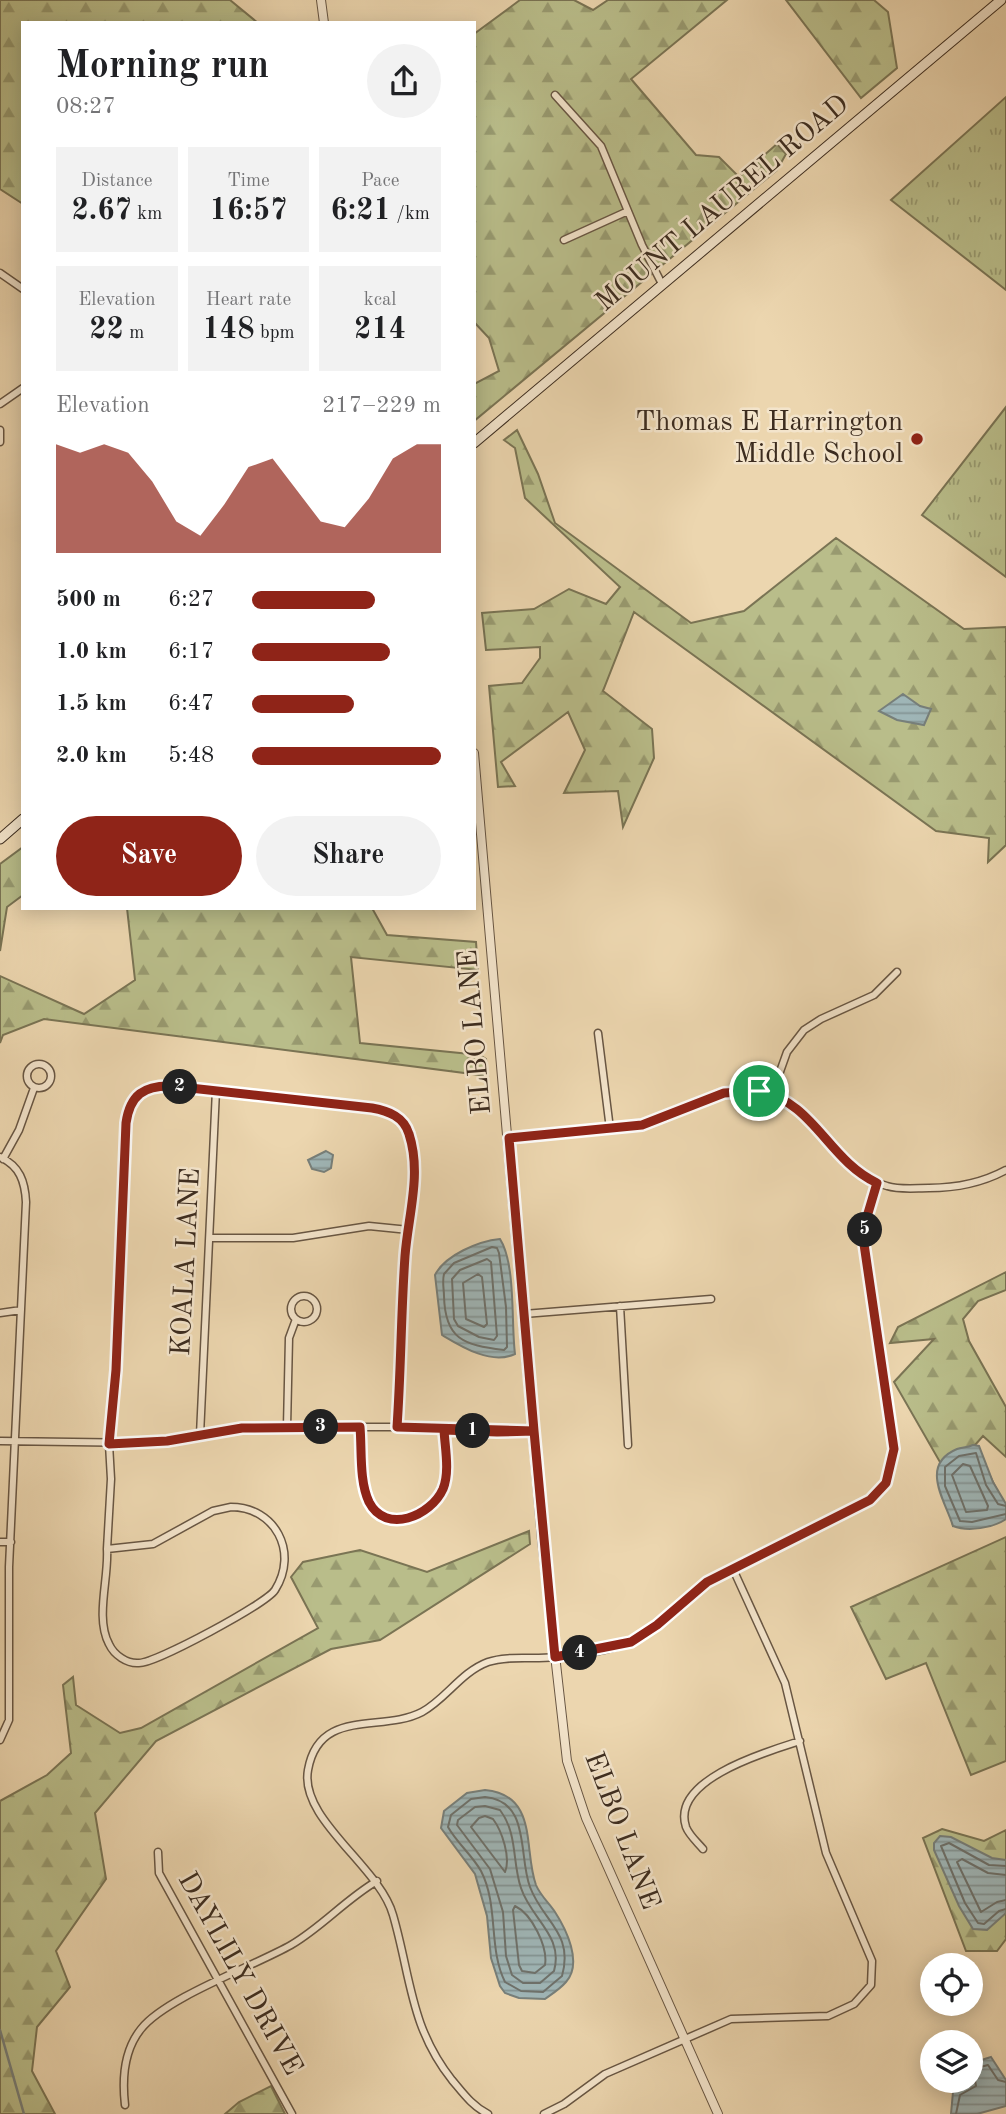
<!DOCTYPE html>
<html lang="en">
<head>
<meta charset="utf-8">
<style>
	:root { --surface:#fff; --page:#f2f2f2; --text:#202124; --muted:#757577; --accent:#8f2418 }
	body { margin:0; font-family:"Old Standard TT",serif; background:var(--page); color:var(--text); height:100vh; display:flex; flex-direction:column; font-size:26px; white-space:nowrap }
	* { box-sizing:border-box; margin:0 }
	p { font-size:23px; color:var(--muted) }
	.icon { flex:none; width:38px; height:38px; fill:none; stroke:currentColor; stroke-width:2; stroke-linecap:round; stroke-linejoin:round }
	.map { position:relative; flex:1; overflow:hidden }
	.side { position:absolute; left:21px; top:21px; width:455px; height:889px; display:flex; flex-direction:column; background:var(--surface); border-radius:0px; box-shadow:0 4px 18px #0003 }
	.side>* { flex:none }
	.tools { position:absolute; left:920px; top:1953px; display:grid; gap:14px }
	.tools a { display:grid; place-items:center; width:63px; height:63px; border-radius:50%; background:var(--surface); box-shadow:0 4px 18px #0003; font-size:35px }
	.pin { position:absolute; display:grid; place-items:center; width:60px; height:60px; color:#fff; margin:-30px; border:4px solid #fff; border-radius:50%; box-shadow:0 2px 7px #0007 }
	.km { position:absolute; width:35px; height:35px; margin:-18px; border-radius:50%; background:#222; color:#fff; font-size:19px; line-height:35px; text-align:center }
	.round { display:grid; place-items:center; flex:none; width:74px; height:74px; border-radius:37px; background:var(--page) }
	.summary { display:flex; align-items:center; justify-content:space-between; height:119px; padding:0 35px }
	h1 { font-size:38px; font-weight:700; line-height:52px }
	.metrics { display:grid; grid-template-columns:repeat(3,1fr); gap:10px; height:119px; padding:7px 35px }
	.metrics div { display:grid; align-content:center; border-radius:0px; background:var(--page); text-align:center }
	.metrics b { font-size:30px; font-weight:700 }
	.metrics small { font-size:19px; font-weight:400 }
	.metrics p { font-size:19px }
	.chart { height:196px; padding:14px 35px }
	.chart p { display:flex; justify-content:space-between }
	.chart svg { width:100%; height:126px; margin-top:7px; fill:var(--accent); opacity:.7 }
	.primary-button { display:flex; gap:14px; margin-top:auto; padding:14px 35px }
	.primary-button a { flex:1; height:80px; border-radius:42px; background:var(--accent); color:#fff; font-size:28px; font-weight:700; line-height:80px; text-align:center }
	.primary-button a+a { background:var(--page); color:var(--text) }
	ul { padding:0 35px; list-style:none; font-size:23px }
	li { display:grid; grid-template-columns:112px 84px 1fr; align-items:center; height:52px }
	li i { height:18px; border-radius:9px; background:var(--accent) }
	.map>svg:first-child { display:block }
	.forest { fill:url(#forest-firs); stroke:#7a7454; stroke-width:2 }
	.park { fill:url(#park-tufts); stroke:#7a7454; stroke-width:2 }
	.water { fill:url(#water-rules); stroke:#777f7a; stroke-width:2 }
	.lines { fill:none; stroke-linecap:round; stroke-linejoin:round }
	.shore { stroke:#6e716b; stroke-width:2 }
	.stream { stroke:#777f7a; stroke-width:2.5 }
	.minor-casing { stroke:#685643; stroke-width:9 }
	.tertiary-casing { stroke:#685643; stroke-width:10 }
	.secondary-casing { stroke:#3c2c1f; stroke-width:11 }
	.minor { stroke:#f3e4cb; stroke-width:6 }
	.tertiary { stroke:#f3e4cb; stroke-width:8 }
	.secondary { stroke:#f3e4cb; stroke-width:9 }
	.route-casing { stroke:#fff; stroke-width:14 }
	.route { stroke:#8f2418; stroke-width:9 }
	.poi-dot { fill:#8f2418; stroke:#f3e4cb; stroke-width:2.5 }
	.labels { text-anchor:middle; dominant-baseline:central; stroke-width:5; stroke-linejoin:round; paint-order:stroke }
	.street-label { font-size:28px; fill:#3c2c1f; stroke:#f3e4cb }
	.poi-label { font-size:28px; fill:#3c2c1f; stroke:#f3e4cb; text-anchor:end }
</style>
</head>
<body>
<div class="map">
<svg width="1006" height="2114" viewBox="0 0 1006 2114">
	<defs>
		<pattern id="forest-firs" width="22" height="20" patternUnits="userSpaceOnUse" patternTransform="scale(1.75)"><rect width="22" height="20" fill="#b9bd8a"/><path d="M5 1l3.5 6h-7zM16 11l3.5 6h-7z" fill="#989a70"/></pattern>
		<pattern id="park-tufts" width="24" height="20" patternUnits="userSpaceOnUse" patternTransform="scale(1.75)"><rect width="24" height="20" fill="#b9bd8a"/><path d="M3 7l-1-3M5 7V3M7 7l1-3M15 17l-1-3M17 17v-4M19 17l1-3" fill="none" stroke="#989a70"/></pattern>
		<pattern id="water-rules" width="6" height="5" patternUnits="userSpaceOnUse" patternTransform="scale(1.75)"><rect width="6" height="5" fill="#9fb6b7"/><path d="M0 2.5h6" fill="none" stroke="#839494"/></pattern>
	</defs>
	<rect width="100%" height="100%" fill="#ecd6af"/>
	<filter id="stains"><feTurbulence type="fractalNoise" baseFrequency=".00286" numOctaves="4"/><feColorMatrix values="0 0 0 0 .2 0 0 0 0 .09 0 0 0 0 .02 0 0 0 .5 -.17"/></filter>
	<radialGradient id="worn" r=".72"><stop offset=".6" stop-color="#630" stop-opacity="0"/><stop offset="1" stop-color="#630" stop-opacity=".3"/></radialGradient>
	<path class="forest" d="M0 0H230L258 23H23V204L0 189Z
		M520 0H574L593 10 608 0H727L631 79 696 155 719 157 739 177 777 144 786 154 777 170 474 421V384L499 371 489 338 474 322V34Z
		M786 0H874L888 12 897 68 861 98Z
		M517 430 538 474 555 523 691 623 744 611 836 538 964 629 1006 627V845L988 862 989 838 936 831 634 612 603 691 652 729 654 758 623 827 618 791 564 793 585 750 568 712 501 762 515 786 498 787 489 686 522 683 540 658V647L486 650 482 613 534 609 569 589 606 604 620 587 525 498 515 448 504 440Z
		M23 847V895L7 907 0 951V864Z
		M127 908H372L387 935 476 942 478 970 351 957 360 1043 480 1055 486 1059 488 1076 44 1019 3 1035 0 1043V976L84 1014 135 980Z
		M1006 1272V1290L978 1301 963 1319 969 1341 1006 1407V1457L983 1436 975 1445 1006 1509 953 1526 940 1462 894 1382 934 1339 890 1343 898 1327Z
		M529 1531 530 1544 380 1640 331 1649 156 1741 95 1813 106 1879 56 1951 70 1987 37 2027 32 2071 55 2114H0V1801L47 1775 71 1753 63 1685 73 1677 76 1705 120 1733 141 1728 318 1628 291 1577 303 1562 360 1550 427 1572Z
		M1006 1537V1761L971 1775 926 1663 886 1679 851 1607Z
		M942 1829 984 1841 1006 1830V1939L997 1951H966L923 1838Z
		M271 2086 285 2114H225L239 2102Z"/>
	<path class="park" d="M1006 97V290L891 200Z
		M1006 407V577L922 515Z"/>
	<path class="water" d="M903 694 920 706 931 709 924 725 897 720 879 711Z
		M326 1151 333 1155 331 1168 324 1172 312 1169 308 1160Z
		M500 1239C516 1264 511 1324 515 1354 491 1365 462 1347 442 1335L435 1275C445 1255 479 1241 500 1239Z
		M973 1445 979 1446 993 1482 1006 1504V1519C993 1528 968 1532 953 1526 945 1500 919 1465 957 1449 962 1447 967 1448 973 1445Z
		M485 1790C539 1795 523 1850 536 1885 540 1895 549 1903 555 1912 566 1929 583 1963 566 1982 560 1989 552 1994 545 1999L519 1998 505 1993 500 1986 491 1958 487 1916 475 1874 441 1828 444 1811 467 1793Z
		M940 1836 951 1837 992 1858 1006 1860V1913L987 1930 973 1929 959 1906 934 1850V1843Z
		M991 2057 1006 2080V2106L977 2114H951L953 2092 971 2082 972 2063Z"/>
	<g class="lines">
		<path class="shore" d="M492 1247 497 1248 499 1253 506 1307 507 1347 504 1350C463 1345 445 1339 444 1296 444 1289 442 1282 444 1274L454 1263Z
			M487 1259 491 1262 497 1336 494 1340 479 1337 458 1326 454 1319 452 1279 460 1270Z
			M478 1274 482 1277 487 1324 484 1327 466 1319 463 1283Z
			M963 1464 970 1466 988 1506 987 1510 966 1512 952 1475Z
			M1006 1506 998 1504 986 1485 976 1453 959 1456 945 1467V1486L960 1521 972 1522 1006 1514
			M485 1797C531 1801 518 1856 530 1887 543 1922 574 1933 562 1976L543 1992 521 1991 505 1982C488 1948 499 1906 481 1871 472 1855 457 1843 448 1827L451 1815 471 1799Z
			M485 1806 500 1810C518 1834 512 1862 521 1888 531 1919 564 1936 554 1971L540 1983H523L512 1975 506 1956 503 1912 490 1869 457 1825 458 1820 475 1807Z
			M485 1816 493 1819C502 1831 511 1858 505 1872L471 1827 479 1818Z
			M1006 1866 989 1865 949 1843 941 1846 965 1903 978 1923 984 1924 999 1911 1006 1909
			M1006 1875 988 1873 962 1859 957 1862 981 1912 997 1902 1006 1900
			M515 1906C532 1914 548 1947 545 1965L535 1973 522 1971 519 1965 513 1910Z
			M956 2114 960 2095 976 2086 973 2069 988 2065 998 2080 1006 2082"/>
		<path class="stream" d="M0 2030 24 2114"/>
		<g class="minor-casing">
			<path id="minor" d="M555 95 601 146 642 245 662 284
				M564 240 628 211
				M0 273 23 289
				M0 404 23 388
				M0 430V442
				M598 1033 610 1129
				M27 1076a12 12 0 1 1 24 0a12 12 0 1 1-24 0Z
				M772 1094 787 1052 804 1030 821 1019 874 995 897 972
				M509 1138C553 1133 598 1133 642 1125 681 1116 716 1085 758 1091 818 1098 829 1172 887 1186 900 1190 915 1188 929 1188 956 1188 982 1183 1006 1170
				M0 1157C20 1166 25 1182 26 1202L9 1567V1720L0 1740
				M3 1159 19 1130 34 1088
				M210 1238H293L369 1226 409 1230
				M291 1309a13 13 0 1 1 26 0a13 13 0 1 1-26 0Z
				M620 1306 628 1445
				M0 1313 21 1310
				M524 1314 711 1299
				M287 1427 289 1338 296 1319
				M360 1427C362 1450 359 1481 369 1502 386 1535 431 1516 443 1489 450 1472 445 1448 444 1430
				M200 1435 216 1090
				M0 1441 145 1443 231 1429 275 1427H407L534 1431
				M231 1507C275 1507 299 1552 275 1590 266 1604 156 1663 139 1663 127 1664 114 1655 109 1644 95 1618 109 1578 107 1549L153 1544 213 1511Z
				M0 1542H11
				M107 1549 111 1479 109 1444 116 1370 126 1123C130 1095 144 1085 172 1086L372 1108C389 1111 404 1117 409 1134 422 1174 408 1216 405 1256 401 1313 401 1370 397 1427
				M703 1849C697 1842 689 1835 686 1827 670 1779 769 1751 800 1741
				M158 1852 159 1873 292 2114
				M125 2105C122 2079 124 2050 141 2029 165 1998 254 1966 291 1945 322 1927 346 1899 377 1881
				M488 2114C472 2106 463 2093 452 2080 410 2027 411 1977 393 1915 380 1867 299 1819 308 1770 319 1707 382 1733 422 1712 446 1699 461 1672 488 1662 509 1655 533 1660 554 1657 578 1655 608 1651 630 1642 660 1630 680 1602 705 1584 721 1572 741 1565 759 1557 783 1545 806 1533 829 1522 845 1514 864 1507 877 1494 890 1482 893 1466 894 1449L864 1244 866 1220 877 1183
				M544 2114 564 2104 605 2074 731 2019 828 2016 854 2004 871 1985 872 1961 826 1853 785 1683 733 1569"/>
		</g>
		<g class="tertiary-casing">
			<path id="tertiary" d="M321 0 324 23
				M474 753 542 1540 567 1761 586 1818 718 2114"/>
		</g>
		<g class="secondary-casing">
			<path id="secondary" d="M474 443 1001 0
				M0 839 23 819"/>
		</g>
		<use href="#minor" class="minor"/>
		<use href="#tertiary" class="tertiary"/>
		<use href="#secondary" class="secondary"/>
	</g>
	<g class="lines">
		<g class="route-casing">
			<path id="route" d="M759 1091 724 1093 642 1125 509 1138 534 1431 397 1427C401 1370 401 1313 405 1256 408 1216 422 1174 409 1134 404 1117 389 1111 372 1108L172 1086C144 1085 130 1095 126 1123L116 1370 109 1444 167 1441 242 1428 360 1427C362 1450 359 1481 369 1502 386 1535 431 1516 443 1489 450 1472 445 1448 444 1430L497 1432 534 1431 555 1657 631 1642 657 1625 707 1582 870 1500 886 1483 894 1449 864 1244 866 1220 877 1183C828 1160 814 1102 759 1091"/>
		</g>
		<use href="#route" class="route"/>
	</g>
	<circle class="poi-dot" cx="917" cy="439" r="7"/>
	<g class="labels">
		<g class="street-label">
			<text transform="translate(723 204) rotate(-40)">MOUNT LAUREL ROAD</text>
			<text transform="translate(476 1032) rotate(-95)">ELBO LANE</text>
			<text transform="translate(187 1262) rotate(-87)">KOALA LANE</text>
			<text transform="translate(621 1831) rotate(69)">ELBO LANE</text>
			<text transform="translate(239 1974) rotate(61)">DAYLILY DRIVE</text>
		</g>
		<g class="poi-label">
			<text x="903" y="423">Thomas E Harrington<tspan x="903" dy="32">Middle School</tspan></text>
		</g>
	</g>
	<rect width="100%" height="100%" filter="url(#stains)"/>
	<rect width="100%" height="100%" fill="url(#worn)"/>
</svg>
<div class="tools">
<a><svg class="icon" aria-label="locate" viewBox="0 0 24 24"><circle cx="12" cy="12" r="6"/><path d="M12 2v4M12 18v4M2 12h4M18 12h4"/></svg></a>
<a><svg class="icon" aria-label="layers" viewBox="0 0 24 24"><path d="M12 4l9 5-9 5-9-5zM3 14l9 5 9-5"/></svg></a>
</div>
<div class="pin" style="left:759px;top:1091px;background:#1e9e55"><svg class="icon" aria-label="arrive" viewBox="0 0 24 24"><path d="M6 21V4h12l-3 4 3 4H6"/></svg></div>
<b class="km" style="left:473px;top:1431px">1</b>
<b class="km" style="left:180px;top:1087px">2</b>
<b class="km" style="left:321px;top:1427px">3</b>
<b class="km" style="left:580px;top:1653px">4</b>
<b class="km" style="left:865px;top:1230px">5</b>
<section class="side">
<div class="summary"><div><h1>Morning run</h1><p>08:27</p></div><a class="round"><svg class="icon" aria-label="share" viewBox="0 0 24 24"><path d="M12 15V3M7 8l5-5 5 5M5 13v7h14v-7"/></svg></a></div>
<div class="metrics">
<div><p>Distance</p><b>2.67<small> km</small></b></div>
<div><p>Time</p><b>16:57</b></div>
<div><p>Pace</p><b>6:21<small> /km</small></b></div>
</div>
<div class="metrics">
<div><p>Elevation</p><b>22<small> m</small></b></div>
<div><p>Heart rate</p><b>148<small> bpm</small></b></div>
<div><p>kcal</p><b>214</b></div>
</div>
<div class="chart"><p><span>Elevation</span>217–229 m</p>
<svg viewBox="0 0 160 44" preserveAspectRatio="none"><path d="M0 44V6L10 9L20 6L30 9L40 19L50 33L60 38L70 27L80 14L90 11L100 22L110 33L120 35L130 25L140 11L150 6L160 6V44z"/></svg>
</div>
<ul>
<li><b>500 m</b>6:27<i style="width:65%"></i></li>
<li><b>1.0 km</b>6:17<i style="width:73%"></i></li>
<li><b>1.5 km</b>6:47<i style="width:54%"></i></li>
<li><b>2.0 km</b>5:48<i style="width:100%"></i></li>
</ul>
<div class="primary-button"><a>Save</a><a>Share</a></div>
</section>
</div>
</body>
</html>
